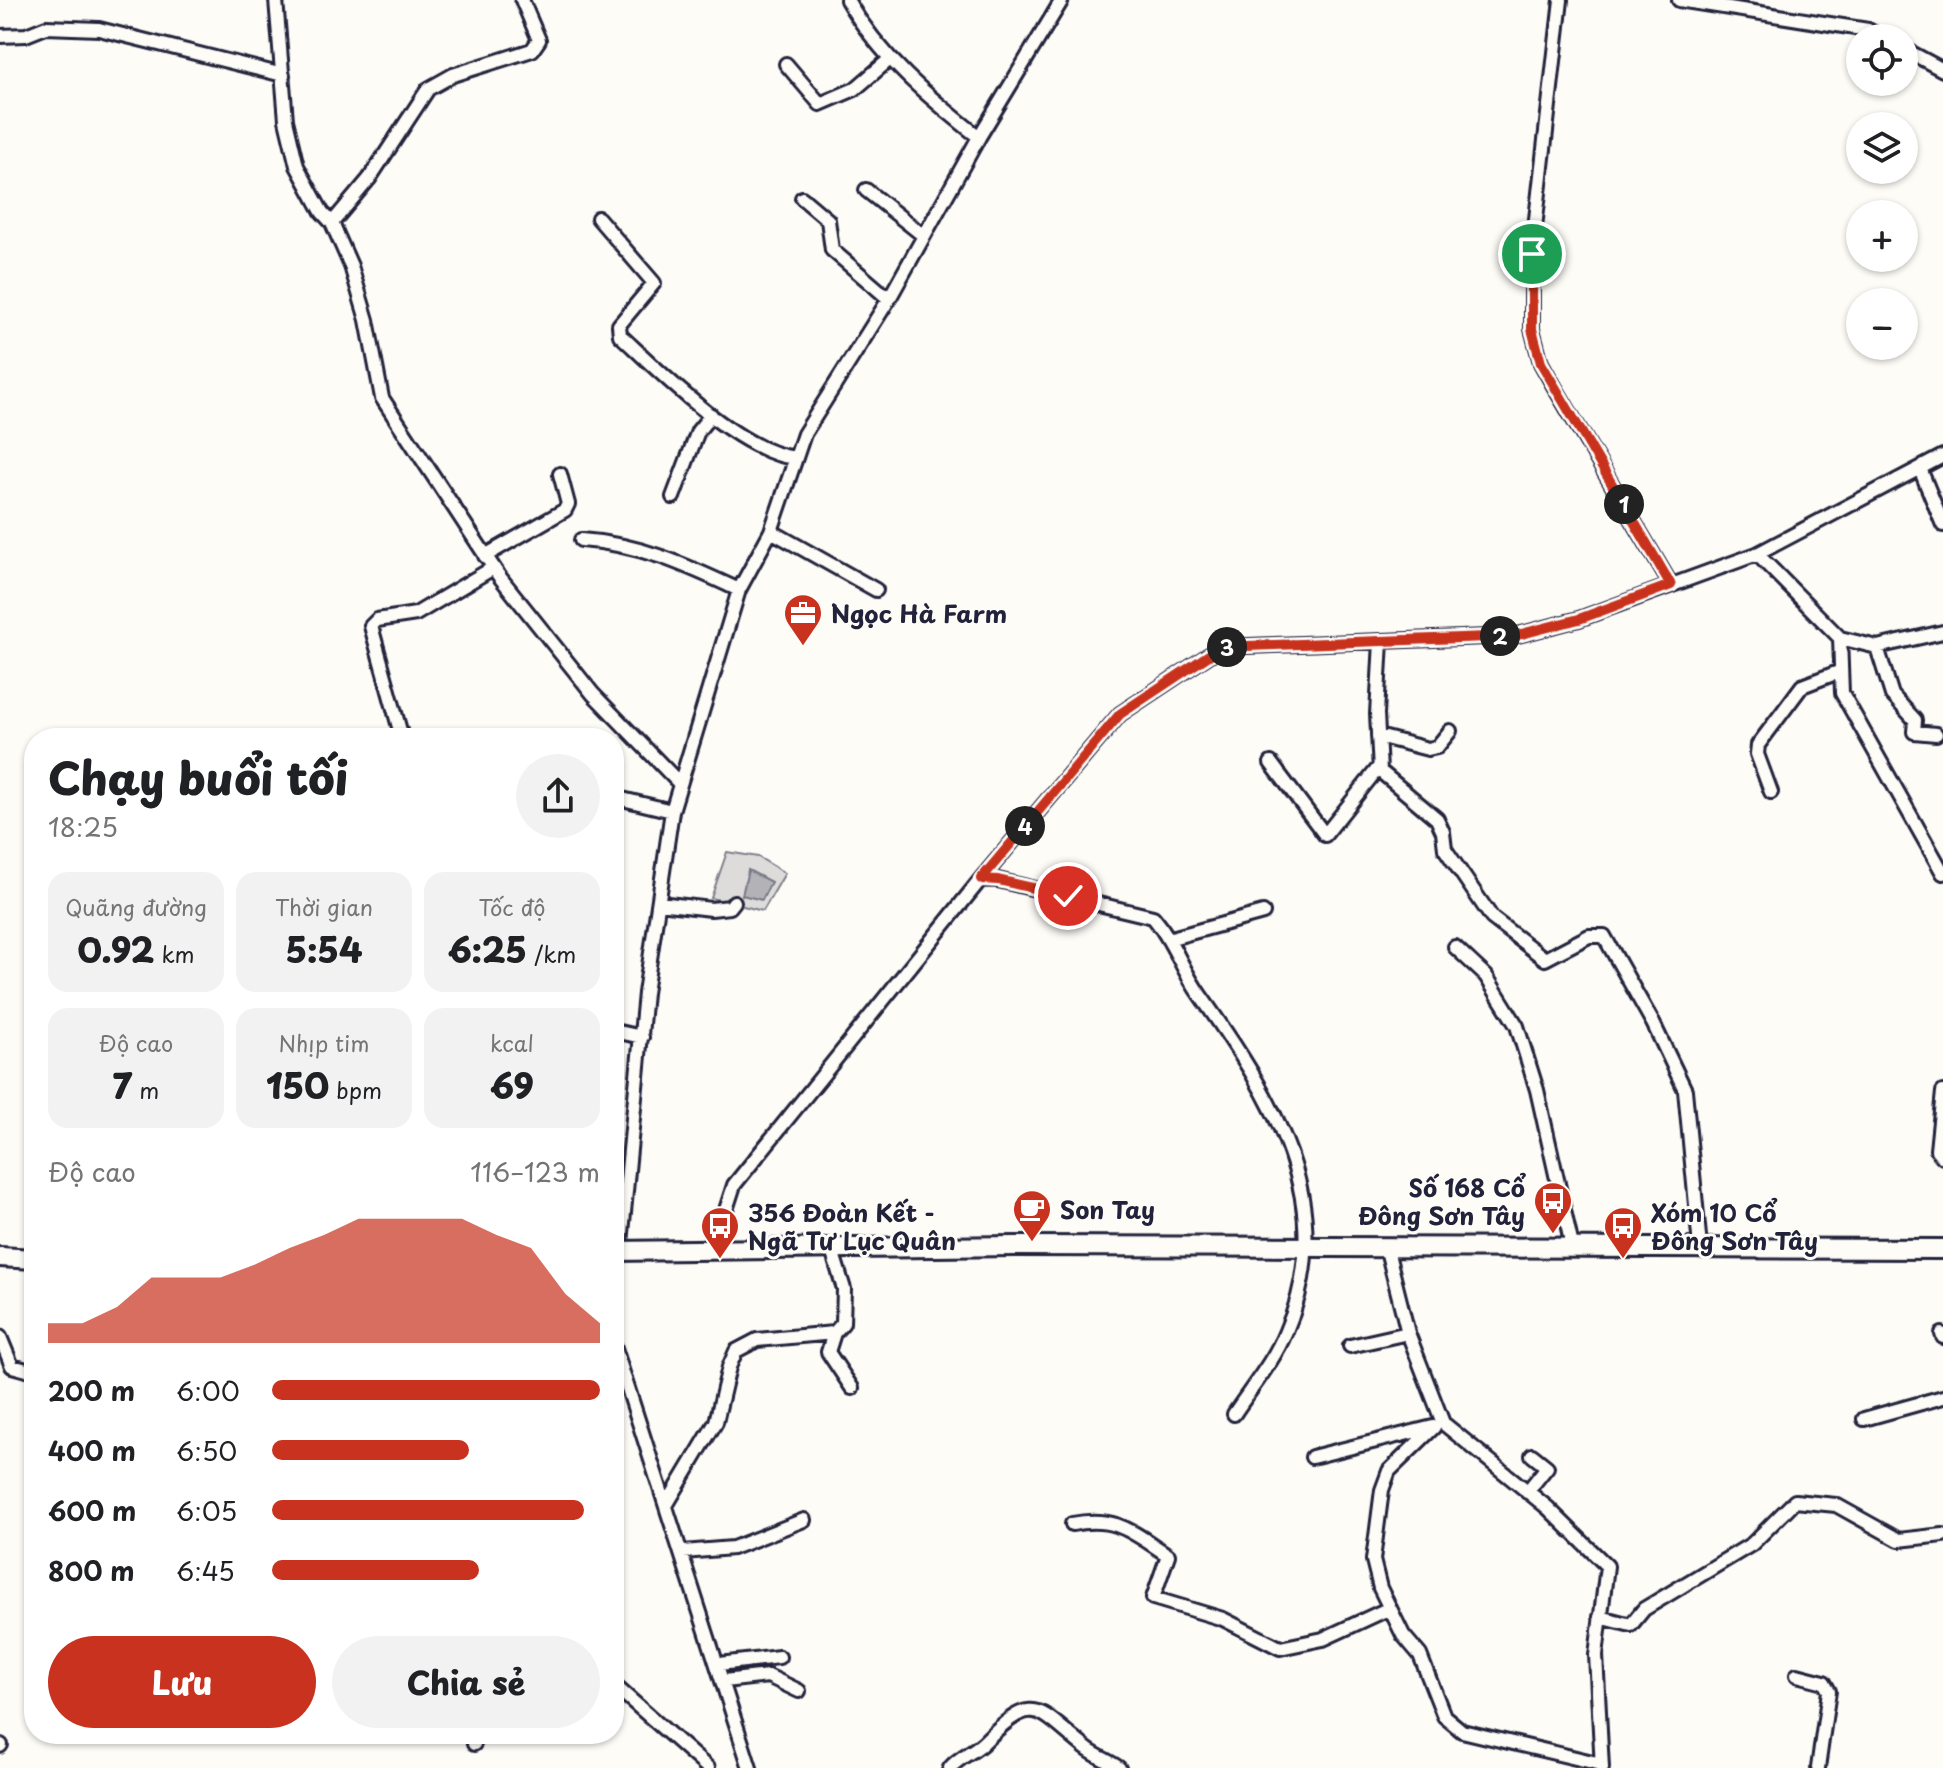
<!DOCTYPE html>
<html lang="vi">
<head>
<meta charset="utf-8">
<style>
	:root { --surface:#fff; --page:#f2f2f2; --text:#202124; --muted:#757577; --accent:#c8321e }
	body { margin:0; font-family:"Playpen Sans",sans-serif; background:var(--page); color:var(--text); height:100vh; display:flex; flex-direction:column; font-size:30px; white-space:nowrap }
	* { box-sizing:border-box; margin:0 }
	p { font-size:26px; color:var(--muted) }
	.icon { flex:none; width:44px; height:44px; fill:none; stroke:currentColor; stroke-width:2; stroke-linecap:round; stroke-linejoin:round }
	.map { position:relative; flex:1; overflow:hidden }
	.drawer { position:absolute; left:24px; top:728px; width:600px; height:1016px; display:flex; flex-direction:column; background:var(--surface); border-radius:32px; box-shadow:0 2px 6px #0004 }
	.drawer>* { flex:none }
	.tools { position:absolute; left:1846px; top:24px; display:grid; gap:16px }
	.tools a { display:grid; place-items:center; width:72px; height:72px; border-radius:50%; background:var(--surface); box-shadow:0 2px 6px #0004; font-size:40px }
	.pin { position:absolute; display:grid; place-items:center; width:68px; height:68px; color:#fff; margin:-34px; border:4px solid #fff; border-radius:50%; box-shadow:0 2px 8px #0007 }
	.km { position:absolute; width:40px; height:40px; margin:-20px; border-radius:50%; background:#222; color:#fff; font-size:22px; line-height:40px; text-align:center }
	.round { display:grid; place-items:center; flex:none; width:84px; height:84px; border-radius:42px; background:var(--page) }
	.head { display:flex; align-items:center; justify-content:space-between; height:136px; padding:0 24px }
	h1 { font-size:44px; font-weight:800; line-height:60px }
	.metrics { display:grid; grid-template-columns:repeat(3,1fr); gap:12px; height:136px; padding:8px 24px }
	.metrics div { display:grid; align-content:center; border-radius:20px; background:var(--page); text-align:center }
	.metrics b { font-size:34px; font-weight:800 }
	.metrics small { font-size:22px; font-weight:400 }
	.metrics p { font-size:22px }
	.chart { height:224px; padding:16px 24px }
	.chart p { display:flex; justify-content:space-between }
	.chart svg { width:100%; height:144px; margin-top:8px; fill:var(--accent); opacity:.7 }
	.primary-button { display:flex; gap:16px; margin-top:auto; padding:16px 24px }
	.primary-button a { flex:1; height:92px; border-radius:48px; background:var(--accent); color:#fff; font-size:32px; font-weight:800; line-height:92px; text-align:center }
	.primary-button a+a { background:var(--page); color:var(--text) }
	ul { padding:0 24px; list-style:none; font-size:26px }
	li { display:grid; grid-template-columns:128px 96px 1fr; align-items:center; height:60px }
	li i { height:20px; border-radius:10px; background:var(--accent) }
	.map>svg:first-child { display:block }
	.green { fill:#dddcdb; stroke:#807f8b; stroke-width:2 }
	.water { fill:#b2b2b7; stroke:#787885; stroke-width:2 }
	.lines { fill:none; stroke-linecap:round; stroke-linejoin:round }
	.minor-casing { stroke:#22223b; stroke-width:18 }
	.highway-casing { stroke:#22223b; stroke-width:24 }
	.minor { stroke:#fdfcf7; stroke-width:12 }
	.highway { stroke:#fdfcf7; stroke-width:18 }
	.route-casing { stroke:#fff; stroke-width:16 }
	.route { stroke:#c8321e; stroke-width:10 }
	.labels { text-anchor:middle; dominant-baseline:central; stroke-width:6; stroke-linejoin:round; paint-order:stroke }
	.poi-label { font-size:24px; font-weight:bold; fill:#22223b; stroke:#fdfcf7; text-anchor:start }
</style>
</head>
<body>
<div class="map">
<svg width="1943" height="1768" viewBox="0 0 1943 1768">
	<rect width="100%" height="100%" fill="#fdfcf7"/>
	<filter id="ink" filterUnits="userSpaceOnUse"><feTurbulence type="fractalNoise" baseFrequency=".0125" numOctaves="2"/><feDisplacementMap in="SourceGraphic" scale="16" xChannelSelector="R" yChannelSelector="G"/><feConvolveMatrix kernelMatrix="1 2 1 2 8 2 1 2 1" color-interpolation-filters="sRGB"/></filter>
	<g filter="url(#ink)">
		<path class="green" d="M727 852 758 857 785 873 763 911 711 898Z"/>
		<path class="water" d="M748 870 771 882 762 900 742 895Z"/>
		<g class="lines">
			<g class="minor-casing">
				<path id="minor" d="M276 0 286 120 297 166 322 212 332 223 351 266 367 320 382 398 499 576 593 694 680 784
					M847 0C880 57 928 97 979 137
					M1561 0 1532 254V329L1541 363 1554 386 1671 585
					M1679 0 1868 30 1883 38
					M0 36 26 35 46 27 99 29 283 75
					M1904 49 1943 70
					M786 64 820 104 855 89 890 59
					M866 190 924 236
					M802 198 828 220 832 250 889 299
					M598 218 654 283 619 325 620 335C662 374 739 452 795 458
					M332 223 369 179 428 89 453 75 532 50 539 40 522 0
					M1921 471 1943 525
					M673 497 698 431 711 415
					M771 531 876 590
					M581 540C640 544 686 565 739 590
					M1757 554 1840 638 1877 647 1943 632
					M485 556 565 510 568 504 560 474
					M1840 638 1842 693 1943 873
					M1381 641 1377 714 1380 771 1437 819 1443 832 1445 849 1492 918 1545 959 1589 936H1604L1653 1023 1685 1090 1700 1247
					M1877 647 1892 695 1915 720 1914 732 1936 734
					M1378 736 1428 749 1437 747 1450 731
					M402 738 371 626 377 620 416 614 493 568
					M1271 763 1325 835 1379 767
					M1771 792 1757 754 1758 745 1802 686 1841 671
					M614 797 672 811
					M981 879 998 880 1153 917C1173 940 1182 970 1200 995 1271 1095 1341 1205 1286 1331 1274 1361 1252 1387 1234 1414
					M659 903 711 909 730 907 734 902
					M1168 939 1263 913
					M1455 947 1486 976 1517 1026 1537 1090 1572 1246
					M614 1031 642 1037
					M1943 1092 1937 1150 1943 1157
					M1386 1246 1408 1333 1443 1423 1548 1508 1607 1566 1596 1655 1602 1768
					M714 1247 734 1185 981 879 1120 714 1221 647 1514 636 1579 619 1757 554 1943 456
					M831 1247 844 1289 843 1323 834 1333 828 1352 852 1388
					M620 1254 645 993 672 811 739 590 771 531 804 434 889 299 979 137 1062 0
					M1942 1334 1943 1337
					M0 1337 12 1366 34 1372
					M614 1345 750 1768
					M1350 1346 1408 1333
					M1864 1419 1943 1397
					M1434 1427 1389 1471 1382 1490 1373 1560 1380 1588 1403 1635 1420 1655 1444 1716 1462 1731 1601 1764
					M1312 1457 1433 1427
					M1527 1492 1547 1467 1532 1455
					M667 1504 716 1422 729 1367 736 1351 757 1340 834 1333
					M1072 1524C1116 1515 1132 1532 1168 1555L1153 1598 1223 1619 1280 1648 1323 1639 1390 1608
					M683 1552 733 1548 804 1520
					M1600 1617 1631 1625 1644 1609 1752 1544 1795 1501 1836 1505 1899 1540 1943 1535
					M719 1664 779 1657
					M1797 1675 1824 1682 1829 1691 1818 1768
					M724 1681 768 1676 799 1691
					M614 1685 708 1768
					M474 1744 478 1734
					M0 1746 1 1745
					M950 1768C959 1757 972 1753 983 1743 1036 1690 1037 1710 1087 1749 1096 1756 1109 1761 1119 1768"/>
			</g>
			<g class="highway-casing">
				<path id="highway" d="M614 1251 1014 1246 1943 1249
					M0 1257 34 1259"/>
			</g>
			<use href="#minor" class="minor"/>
			<use href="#highway" class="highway"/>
		</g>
	</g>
	<g class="lines" filter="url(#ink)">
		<g class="route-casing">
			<path id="route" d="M1068 896 998 880 981 879 1120 714 1221 647 1514 636 1579 619 1671 585 1541 363 1532 329V254"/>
		</g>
		<use href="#route" class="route"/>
	</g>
	<defs>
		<g id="office-pin" transform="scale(2)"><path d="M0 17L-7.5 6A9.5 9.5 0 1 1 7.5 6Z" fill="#c8321e" stroke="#fdfcf7"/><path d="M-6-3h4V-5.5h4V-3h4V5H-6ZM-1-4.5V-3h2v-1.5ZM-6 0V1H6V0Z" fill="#fff"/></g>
		<g id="bus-pin" transform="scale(2)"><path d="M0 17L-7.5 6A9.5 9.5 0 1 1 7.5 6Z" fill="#c8321e" stroke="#fdfcf7"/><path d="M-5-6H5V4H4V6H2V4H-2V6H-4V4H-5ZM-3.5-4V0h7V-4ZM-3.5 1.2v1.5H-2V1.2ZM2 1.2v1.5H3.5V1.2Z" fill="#fff"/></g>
		<g id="cafe-pin" transform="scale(2)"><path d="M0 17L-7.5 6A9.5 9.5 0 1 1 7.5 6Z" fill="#c8321e" stroke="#fdfcf7"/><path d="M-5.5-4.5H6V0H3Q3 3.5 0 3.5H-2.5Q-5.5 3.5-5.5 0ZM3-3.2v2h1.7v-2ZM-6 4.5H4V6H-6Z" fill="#fff"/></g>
	</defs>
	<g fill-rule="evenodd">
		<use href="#office-pin" x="803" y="613"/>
		<use href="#bus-pin" x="1553" y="1201"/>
		<use href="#cafe-pin" x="1032" y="1209"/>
		<use href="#bus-pin" x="720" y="1226"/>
		<use href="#bus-pin" x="1623" y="1226"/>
	</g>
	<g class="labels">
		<g class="poi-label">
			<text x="831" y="613">Ngọc Hà Farm</text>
			<text x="1525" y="1187" text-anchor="end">Số 168 Cổ<tspan x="1525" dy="28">Đông Sơn Tây</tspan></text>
			<text x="1060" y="1209">Son Tay</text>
			<text x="748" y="1212">356 Đoàn Kết -<tspan x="748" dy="28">Ngã Tư Lục Quân</tspan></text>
			<text x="1651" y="1212">Xóm 10 Cổ<tspan x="1651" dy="28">Đông Sơn Tây</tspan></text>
		</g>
	</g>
</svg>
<div class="tools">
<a><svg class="icon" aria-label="locate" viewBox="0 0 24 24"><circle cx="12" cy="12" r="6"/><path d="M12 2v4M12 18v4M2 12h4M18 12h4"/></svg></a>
<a><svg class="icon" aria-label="layers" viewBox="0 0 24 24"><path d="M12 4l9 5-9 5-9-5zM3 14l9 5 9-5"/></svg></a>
<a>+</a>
<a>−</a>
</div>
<div class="pin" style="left:1532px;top:254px;background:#1e9e55"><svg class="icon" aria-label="arrive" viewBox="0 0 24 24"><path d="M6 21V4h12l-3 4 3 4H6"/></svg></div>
<div class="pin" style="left:1068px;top:896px;background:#d93025"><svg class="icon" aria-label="check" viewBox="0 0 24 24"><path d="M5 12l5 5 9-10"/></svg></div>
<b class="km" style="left:1624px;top:504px">1</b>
<b class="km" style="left:1500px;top:636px">2</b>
<b class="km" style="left:1227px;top:647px">3</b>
<b class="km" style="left:1025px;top:826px">4</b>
<section class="drawer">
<div class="head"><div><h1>Chạy buổi tối</h1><p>18:25</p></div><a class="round"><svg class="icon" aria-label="share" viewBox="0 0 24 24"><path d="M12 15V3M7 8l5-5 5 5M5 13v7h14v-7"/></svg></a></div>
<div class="metrics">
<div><p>Quãng đường</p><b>0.92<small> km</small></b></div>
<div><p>Thời gian</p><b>5:54</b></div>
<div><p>Tốc độ</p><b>6:25<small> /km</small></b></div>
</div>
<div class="metrics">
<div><p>Độ cao</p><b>7<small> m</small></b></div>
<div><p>Nhịp tim</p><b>150<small> bpm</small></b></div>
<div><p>kcal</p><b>69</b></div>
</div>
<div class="chart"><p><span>Độ cao</span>116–123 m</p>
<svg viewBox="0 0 160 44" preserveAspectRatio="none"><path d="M0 44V38L10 38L20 33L30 24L40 24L50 24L60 20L70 15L80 11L90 6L100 6L110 6L120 6L130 11L140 15L150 29L160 38V44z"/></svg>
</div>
<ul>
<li><b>200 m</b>6:00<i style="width:100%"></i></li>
<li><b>400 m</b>6:50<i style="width:60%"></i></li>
<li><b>600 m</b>6:05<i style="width:95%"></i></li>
<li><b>800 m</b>6:45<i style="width:63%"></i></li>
</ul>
<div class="primary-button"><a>Lưu</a><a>Chia sẻ</a></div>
</section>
</div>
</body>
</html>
